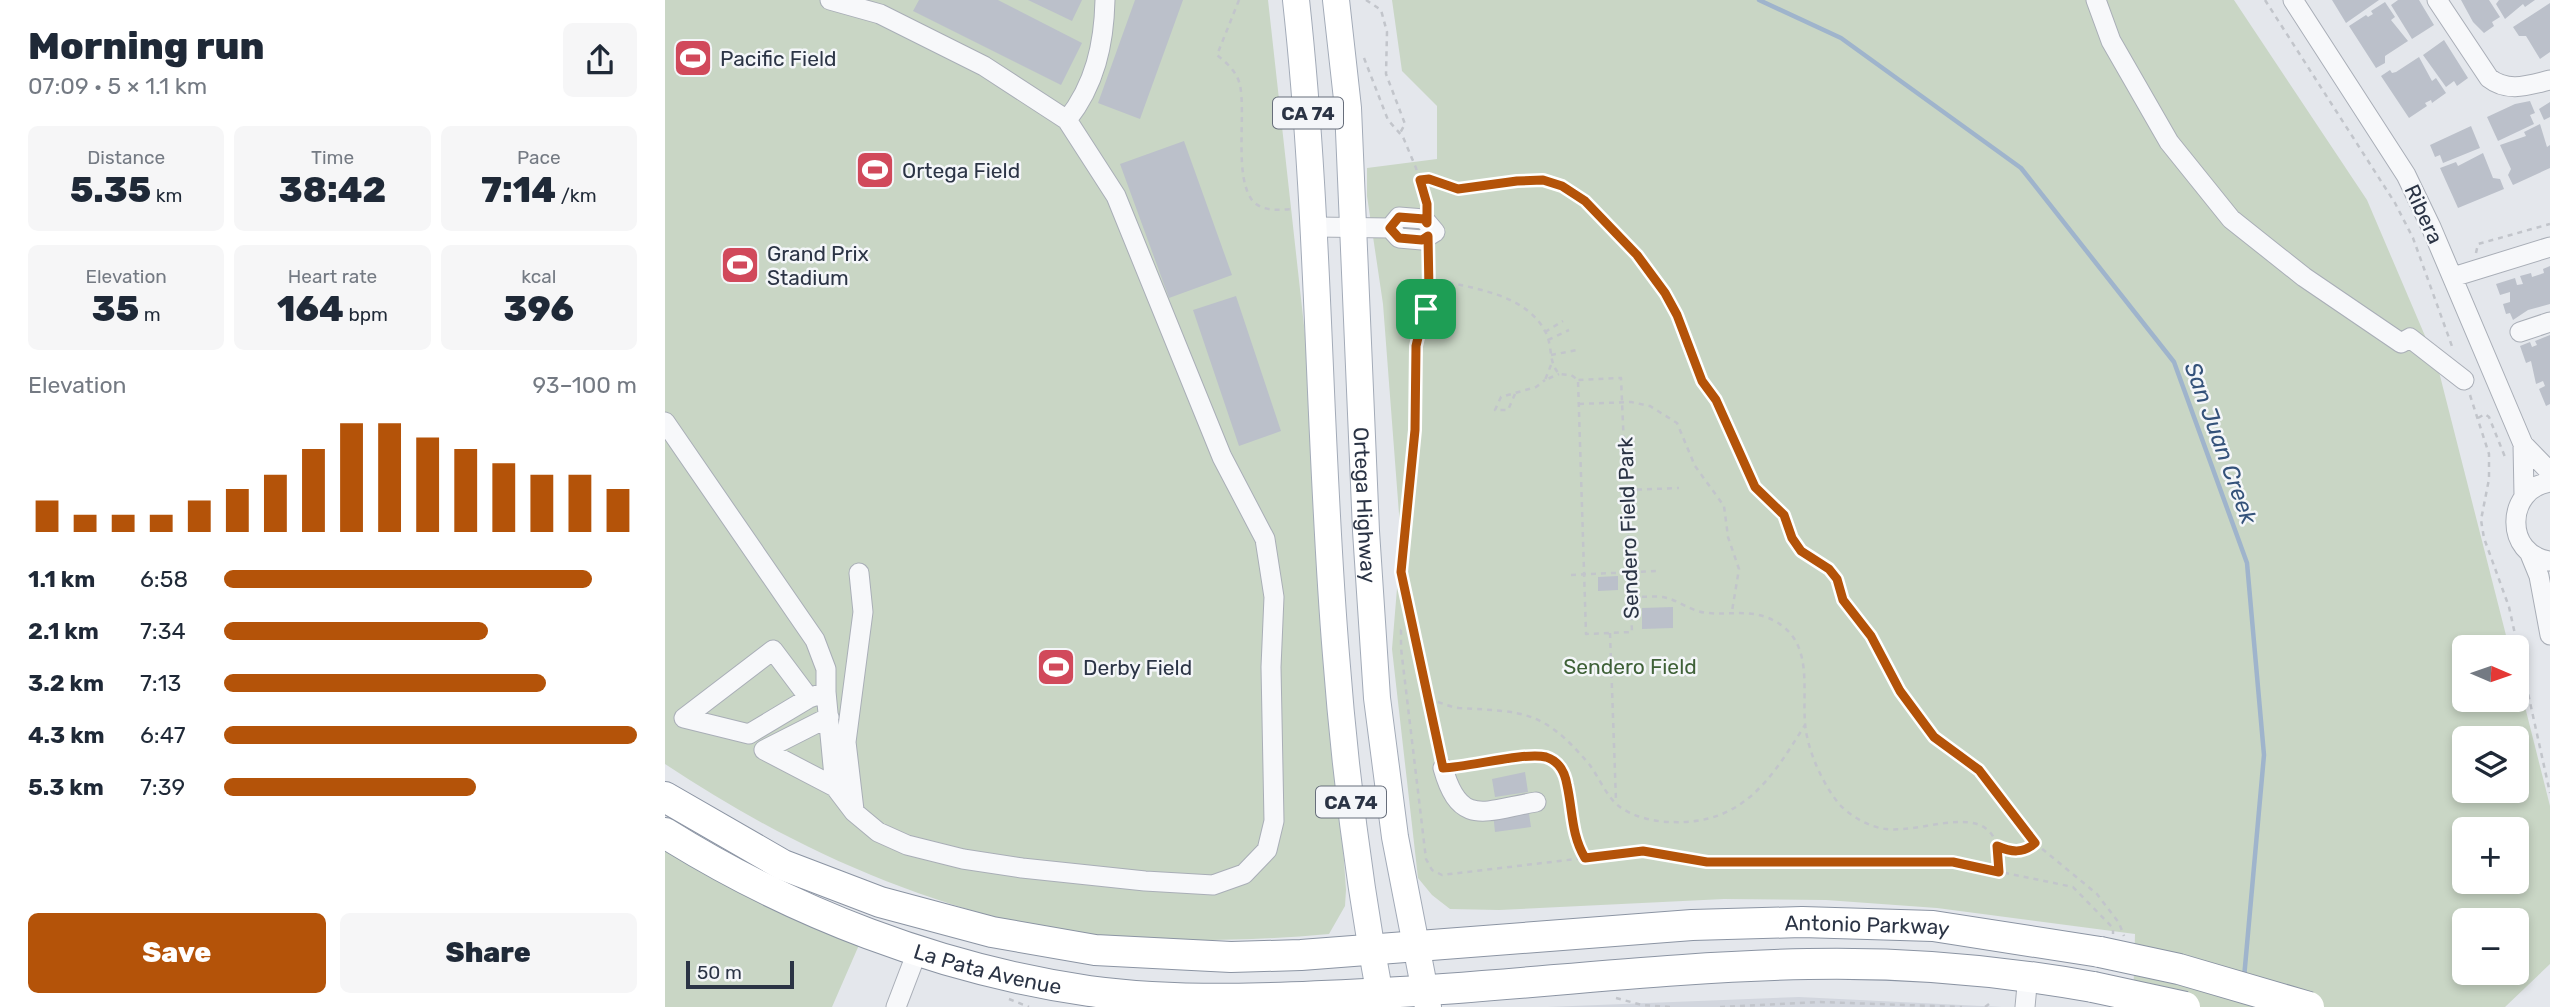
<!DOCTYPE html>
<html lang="en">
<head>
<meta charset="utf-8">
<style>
	:root { --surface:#fff; --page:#f6f6f7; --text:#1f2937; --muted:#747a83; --accent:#b45309 }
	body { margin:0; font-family:Rubik,sans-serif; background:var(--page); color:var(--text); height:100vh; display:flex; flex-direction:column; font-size:26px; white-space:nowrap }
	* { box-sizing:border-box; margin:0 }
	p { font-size:23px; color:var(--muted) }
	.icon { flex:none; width:38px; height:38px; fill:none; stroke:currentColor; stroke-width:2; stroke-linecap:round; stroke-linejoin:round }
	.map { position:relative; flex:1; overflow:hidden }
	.sheet { display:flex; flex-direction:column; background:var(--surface); width:665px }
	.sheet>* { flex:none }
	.needle { width:46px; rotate:92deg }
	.tools { position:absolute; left:1787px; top:635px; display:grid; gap:14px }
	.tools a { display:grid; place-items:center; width:77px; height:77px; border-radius:10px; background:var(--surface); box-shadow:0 4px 10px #0003; font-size:35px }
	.scale { position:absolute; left:21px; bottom:18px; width:108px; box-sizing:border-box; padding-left:7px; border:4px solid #2b3445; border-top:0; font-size:19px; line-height:24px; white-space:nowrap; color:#2b3445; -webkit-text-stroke:5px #f4f6f9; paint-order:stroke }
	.pin { position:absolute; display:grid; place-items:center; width:60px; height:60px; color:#fff; margin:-30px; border-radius:14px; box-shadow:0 4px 10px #0006 }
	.round { display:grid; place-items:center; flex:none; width:74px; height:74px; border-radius:10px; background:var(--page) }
	.headline { display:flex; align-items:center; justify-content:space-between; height:119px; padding:0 28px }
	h1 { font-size:38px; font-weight:800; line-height:52px }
	.figures { display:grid; grid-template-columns:repeat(3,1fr); gap:10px; height:119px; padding:7px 28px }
	.figures div { display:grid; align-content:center; border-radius:10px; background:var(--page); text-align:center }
	.figures b { font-size:35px; font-weight:800 }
	.figures small { font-size:19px; font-weight:400 }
	.figures p { font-size:19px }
	.chart { height:196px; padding:14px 28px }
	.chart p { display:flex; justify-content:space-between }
	.chart svg { width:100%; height:126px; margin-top:7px; stroke:var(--accent); stroke-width:6 }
	.primary-button { display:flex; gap:14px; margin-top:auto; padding:14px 28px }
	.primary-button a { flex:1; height:80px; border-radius:10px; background:var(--accent); color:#fff; font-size:28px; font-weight:800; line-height:80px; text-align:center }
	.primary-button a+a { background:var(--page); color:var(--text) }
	ul { padding:0 28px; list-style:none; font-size:23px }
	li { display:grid; grid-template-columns:112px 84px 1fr; align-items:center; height:52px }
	li i { height:18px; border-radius:9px; background:var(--accent) }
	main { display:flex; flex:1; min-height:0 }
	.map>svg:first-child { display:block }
	.built { fill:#d2d6de }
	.green { fill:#c9d6c5; fill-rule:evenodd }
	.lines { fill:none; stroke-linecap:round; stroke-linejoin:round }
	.stream { stroke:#9fb4cc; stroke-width:4.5 }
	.building { fill:#bbc0ca }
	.minor-casing { stroke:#a9aeb7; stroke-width:21 }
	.major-casing { stroke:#a3abb8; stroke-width:28 }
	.highway-casing { stroke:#8b94a3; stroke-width:32 }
	.path { stroke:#c2c5cb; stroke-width:2.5; stroke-dasharray:5 5; stroke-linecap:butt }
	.minor { stroke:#f7f8fa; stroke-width:19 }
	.major { stroke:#fff; stroke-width:26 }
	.highway { stroke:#fff; stroke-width:30 }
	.highway-bridge-casing { stroke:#8b94a3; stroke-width:32; stroke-linecap:butt }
	.highway-bridge { stroke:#fff; stroke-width:30 }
	.route-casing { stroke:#fff; stroke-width:14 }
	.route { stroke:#b45309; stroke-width:9 }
	.labels { text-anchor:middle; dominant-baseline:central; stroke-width:5; stroke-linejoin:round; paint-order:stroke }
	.shield { fill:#f4f6f9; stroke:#676e7b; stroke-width:2 }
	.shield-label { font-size:19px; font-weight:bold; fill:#2b3445 }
	.poi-label { font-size:21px; fill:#2b3445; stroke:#f4f6f9; text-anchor:start }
	.street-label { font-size:21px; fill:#2b3445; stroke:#f4f6f9 }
	.park-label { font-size:21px; fill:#3f6138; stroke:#f4f6f9 }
	.water-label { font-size:23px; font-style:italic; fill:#34527a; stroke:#f4f6f9 }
</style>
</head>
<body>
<main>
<section class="sheet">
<div class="headline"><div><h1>Morning run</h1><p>07:09 · 5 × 1.1 km</p></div><a class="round"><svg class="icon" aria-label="share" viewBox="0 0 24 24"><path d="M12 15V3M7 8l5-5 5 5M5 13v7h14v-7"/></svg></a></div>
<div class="figures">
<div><p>Distance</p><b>5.35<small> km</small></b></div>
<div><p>Time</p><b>38:42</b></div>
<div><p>Pace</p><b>7:14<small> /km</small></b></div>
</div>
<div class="figures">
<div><p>Elevation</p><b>35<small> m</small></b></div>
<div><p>Heart rate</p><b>164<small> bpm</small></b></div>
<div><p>kcal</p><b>396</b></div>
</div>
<div class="chart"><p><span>Elevation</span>93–100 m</p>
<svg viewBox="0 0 160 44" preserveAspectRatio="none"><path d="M5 44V33M15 44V38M25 44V38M35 44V38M45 44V33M55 44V29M65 44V24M75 44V15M85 44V6M95 44V6M105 44V11M115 44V15M125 44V20M135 44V24M145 44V24M155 44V29"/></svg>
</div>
<ul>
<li><b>1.1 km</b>6:58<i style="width:89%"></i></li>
<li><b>2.1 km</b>7:34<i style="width:64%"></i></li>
<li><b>3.2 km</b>7:13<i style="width:78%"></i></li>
<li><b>4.3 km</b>6:47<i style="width:100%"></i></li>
<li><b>5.3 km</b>7:39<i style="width:61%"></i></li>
</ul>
<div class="primary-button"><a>Save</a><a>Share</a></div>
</section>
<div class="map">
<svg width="1885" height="1007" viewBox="0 0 1885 1007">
	<rect width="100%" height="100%" fill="#e4e7ec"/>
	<path class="built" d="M1134 997 1337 1007H882Z"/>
	<path class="green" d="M0 0H603L648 407 681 890 680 906 664 934C609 939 555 941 499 940 479 939 456 941 436 938 277 916 132 852 0 764Z
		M727 0H1569L1702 200 1772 364 1844 647 1799 648V700H1852V675L1885 806V964L1840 1007H1468L1470 934 1272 908 1161 900 1059 899 834 910 785 909 767 895 753 878 727 649 736 540 718 304 702 196V168L772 159V106L737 71ZM1799 738H1852V791H1799ZM1799 830H1852V882H1799ZM1799 920H1852V973H1799Z
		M0 849 194 945 167 1007H0Z"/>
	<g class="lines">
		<path class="stream" d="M1094 0 1176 38 1356 168 1509 362 1582 563 1599 755 1579 978"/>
	</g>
	<path class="building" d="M254 0H333L417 43 396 85 248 11Z
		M363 0H417L407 21Z
		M470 0H518L475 119 433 103Z
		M1667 0H1714L1681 23Z
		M1733 0H1754L1769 25 1747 39 1726 5Z
		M1796 0H1824L1835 17 1827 22 1829 26 1819 33 1808 22Z
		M1834 0H1870L1860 7 1858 4 1840 19 1831 4Z
		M1720 2 1730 17 1726 20 1743 41 1720 56V63L1711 68 1684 26 1701 15 1703 17 1708 14 1706 11Z
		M1885 3V52L1875 59 1861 36H1854L1848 27Z
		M1779 40 1803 78 1792 86 1789 81 1781 87 1758 55Z
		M1754 57 1767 81 1771 78 1781 93 1767 103 1766 100 1760 103 1762 106 1744 118 1716 76 1725 70 1727 73 1731 72Z
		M1865 101 1870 113 1865 115 1869 124 1833 141 1822 117 1850 104Z
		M1885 102V117L1879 120 1874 109Z
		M1875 124 1882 147 1885 145V168L1848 185 1843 175 1846 169 1835 145 1861 136 1859 132Z
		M1806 126 1815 148 1778 163 1775 155 1770 157 1765 145Z
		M519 141 567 275 504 298 455 164Z
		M1818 153 1828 178 1835 179 1839 189 1793 208 1775 168 1791 162 1793 166Z
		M1885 266V304L1863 310 1848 320 1845 313 1841 314 1838 304 1845 302V292L1835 295 1831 284 1850 278 1852 285 1858 284 1855 276 1866 273 1867 277 1879 273 1878 269Z
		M571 296 616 431 574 446 528 310Z
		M1885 335V404L1881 406 1874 389 1880 386 1878 381 1871 384 1866 361 1861 363 1855 346 1865 342 1867 347 1872 345 1870 341Z
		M953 576V590L933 591V577Z
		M1008 607V628L977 629V608Z
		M860 772 863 792 830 797 827 779Z
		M863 807 866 827 830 832 828 813Z"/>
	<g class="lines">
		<g class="minor-casing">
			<path id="minor" d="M165 0 215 14 319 66 402 120 451 196 557 457 600 539 609 597 606 667 609 821 602 850 579 874 548 885 480 881 357 868 298 859 242 845 213 832 189 812 170 787
				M1431 0 1446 41 1504 142 1566 219 1639 277 1736 343 1745 338 1799 380
				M1628 0 1741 175 1766 227 1858 444 1859 495
				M1772 0 1824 78C1843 93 1864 85 1885 80
				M402 120C430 85 439 44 440 0
				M734 217 759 219 770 232 757 240 734 238 725 228Z
				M651 227 725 228
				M1788 277 1885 247
				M1855 332 1885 322
				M0 422 150 640 161 669V692
				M1858 444 1885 472
				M1885 482C1840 489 1839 555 1885 561
				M1865 554 1874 576 1885 635
				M19 718 84 734 144 698 161 692 170 787 99 750 164 717
				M19 718 108 650 144 698
				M778 768C795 829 821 810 871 802
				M189 810 181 742 198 612 194 573
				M231 1007 252 952
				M1360 1007 1363 975"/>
		</g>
		<g class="major-casing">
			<g id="major">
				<path d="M631 0C655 218 653 437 671 655 680 773 695 891 717 1007"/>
				<path id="s1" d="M671 0 683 108 701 531 712 698 730 837 763 1007"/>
			</g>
		</g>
		<g class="highway-casing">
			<g id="highway">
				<path id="s2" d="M0 797 118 865 215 902 327 932 430 950 566 957 636 955 1027 925 1137 922 1268 926 1435 952"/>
				<path id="s3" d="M0 833C128 913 274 969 424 991 521 1004 621 998 718 993 859 985 1001 967 1143 964 1239 962 1334 970 1428 987"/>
			</g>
		</g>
		<path class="path" d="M574 0 552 55C562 63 572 72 575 85 581 115 569 176 587 200 596 212 615 210 628 209
			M701 0 716 10 722 32 721 74 740 124 735 133
			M1600 0 1730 203 1748 238 1788 349
			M699 58 723 120 738 137 751 168 761 202
			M755 180 764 179 793 189 852 181 878 180 897 186 920 201 972 255 987 274 1012 315 1037 381 1051 400 1090 487 1119 515 1127 538 1137 551 1164 569 1172 579 1178 600 1220 657 1235 691 1249 710 1269 738 1314 770 1370 843 1432 894 1454 923 1459 936
			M1811 253 1813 244 1885 224
			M763 254 764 291 751 346 750 430 736 572 775 752
			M764 278C803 288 861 292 881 333 888 348 883 361 894 374L906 375 913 380 921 634 967 632 956 378 913 380
			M880 332 898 321
			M883 340 904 330
			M886 355 912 350
			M886 365 880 380 894 374
			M850 394 843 410H830L836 397 871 387 880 380
			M1805 395 1824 454V479L1816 520 1819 538 1844 607 1885 793
			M914 404 966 402 985 406 1012 423 1030 466 1059 506 1063 537 1074 569 1067 611
			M1813 418 1820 414 1824 417 1840 457
			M962 490 1014 488
			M906 575 991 571
			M967 597C977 597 988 596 998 597 1014 600 1026 612 1043 613 1063 615 1080 610 1101 617 1150 636 1137 683 1140 723 1142 750 1158 785 1175 805 1187 817 1204 827 1221 829 1265 834 1339 791 1334 872
			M745 625 736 630V648L761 859 767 870 777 875 978 851 1042 862H1288L1408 887 1448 928V934
			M945 633 951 801
			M763 701C774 700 782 707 794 708 860 712 878 710 924 764 934 777 942 798 955 807 969 817 990 822 1006 822 1078 825 1106 779 1140 725
			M796 767C821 764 846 757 871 756 909 756 901 798 906 823 909 836 914 847 920 858
			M1332 846 1355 851 1370 843
			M951 998 977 1005 1006 1007
			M344 999 364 1007
			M1055 1007 1155 1002 1297 1007
			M1320 1007 1328 1001"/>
		<use href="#minor" class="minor"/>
		<use href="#major" class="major"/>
		<use href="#highway" class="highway"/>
		<g class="highway-bridge-casing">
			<path id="highway-bridge" d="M1435 952 1514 969 1644 1007
				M1428 987 1520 1007"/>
		</g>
		<use href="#highway-bridge" class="highway-bridge"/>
	</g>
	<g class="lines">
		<g class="route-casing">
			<path id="route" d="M764 179 793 189 852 181 878 180 897 186 920 201 972 255 1000 293 1012 315 1037 381 1051 400 1090 487 1119 515 1127 538 1136 551 1164 569 1172 579 1178 600 1206 636 1235 691 1269 737 1314 770 1370 843C1358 854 1346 852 1332 846L1334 872 1288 862H1042L978 851 920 858C906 834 908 812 902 785 900 773 894 761 881 757 859 752 805 767 778 768L736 572 750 430 751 346 764 291 763 236 757 240 734 238 725 228 734 217 759 219 762 223V204L755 180Z"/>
		</g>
		<use href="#route" class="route"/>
	</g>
	<defs>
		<g id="stadium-square" transform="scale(2.0125)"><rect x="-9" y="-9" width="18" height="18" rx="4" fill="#d1495b" stroke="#f4f6f9"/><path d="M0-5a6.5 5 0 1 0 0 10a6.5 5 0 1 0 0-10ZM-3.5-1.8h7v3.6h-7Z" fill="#fff"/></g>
	</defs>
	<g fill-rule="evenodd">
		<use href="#stadium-square" x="28" y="58"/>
		<use href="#stadium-square" x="210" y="170"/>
		<use href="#stadium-square" x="75" y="265"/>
		<use href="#stadium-square" x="391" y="667"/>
	</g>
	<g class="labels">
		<g class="shield">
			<rect x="608" y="97.5" width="70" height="31" rx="5"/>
			<rect x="651" y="786.5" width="70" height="31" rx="5"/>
		</g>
		<g class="shield-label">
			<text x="643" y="113">CA 74</text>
			<text x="686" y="802">CA 74</text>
		</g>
		<g class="poi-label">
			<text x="55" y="58">Pacific Field</text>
			<text x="237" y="170">Ortega Field</text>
			<text x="102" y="253">Grand Prix<tspan x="102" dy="24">Stadium</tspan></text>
			<text x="418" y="667">Derby Field</text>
		</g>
		<g class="street-label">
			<text transform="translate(1759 214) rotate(65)">Ribera</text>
			<text stroke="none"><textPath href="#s1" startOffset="506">Ortega Highway</textPath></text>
			<text transform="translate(963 528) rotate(-92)">Sendero Field Park</text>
			<text stroke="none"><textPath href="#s2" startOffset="1234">Antonio Parkway</textPath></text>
			<text stroke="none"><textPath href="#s3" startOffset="352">La Pata Avenue</textPath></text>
		</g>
		<g class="park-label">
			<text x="965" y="666">Sendero Field</text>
		</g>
		<g class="water-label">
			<text transform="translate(1556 443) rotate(70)">San Juan Creek</text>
		</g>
	</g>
</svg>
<div class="tools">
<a><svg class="needle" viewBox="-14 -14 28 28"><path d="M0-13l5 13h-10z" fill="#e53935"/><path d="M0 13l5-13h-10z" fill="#747a83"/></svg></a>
<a><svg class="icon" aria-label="layers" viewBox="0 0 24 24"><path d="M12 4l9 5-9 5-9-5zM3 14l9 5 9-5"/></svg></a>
<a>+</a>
<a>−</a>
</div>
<div class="scale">50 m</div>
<div class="pin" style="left:761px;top:309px;background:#1e9e55"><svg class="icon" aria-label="arrive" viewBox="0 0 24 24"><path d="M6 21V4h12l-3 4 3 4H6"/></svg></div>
</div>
</main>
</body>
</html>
